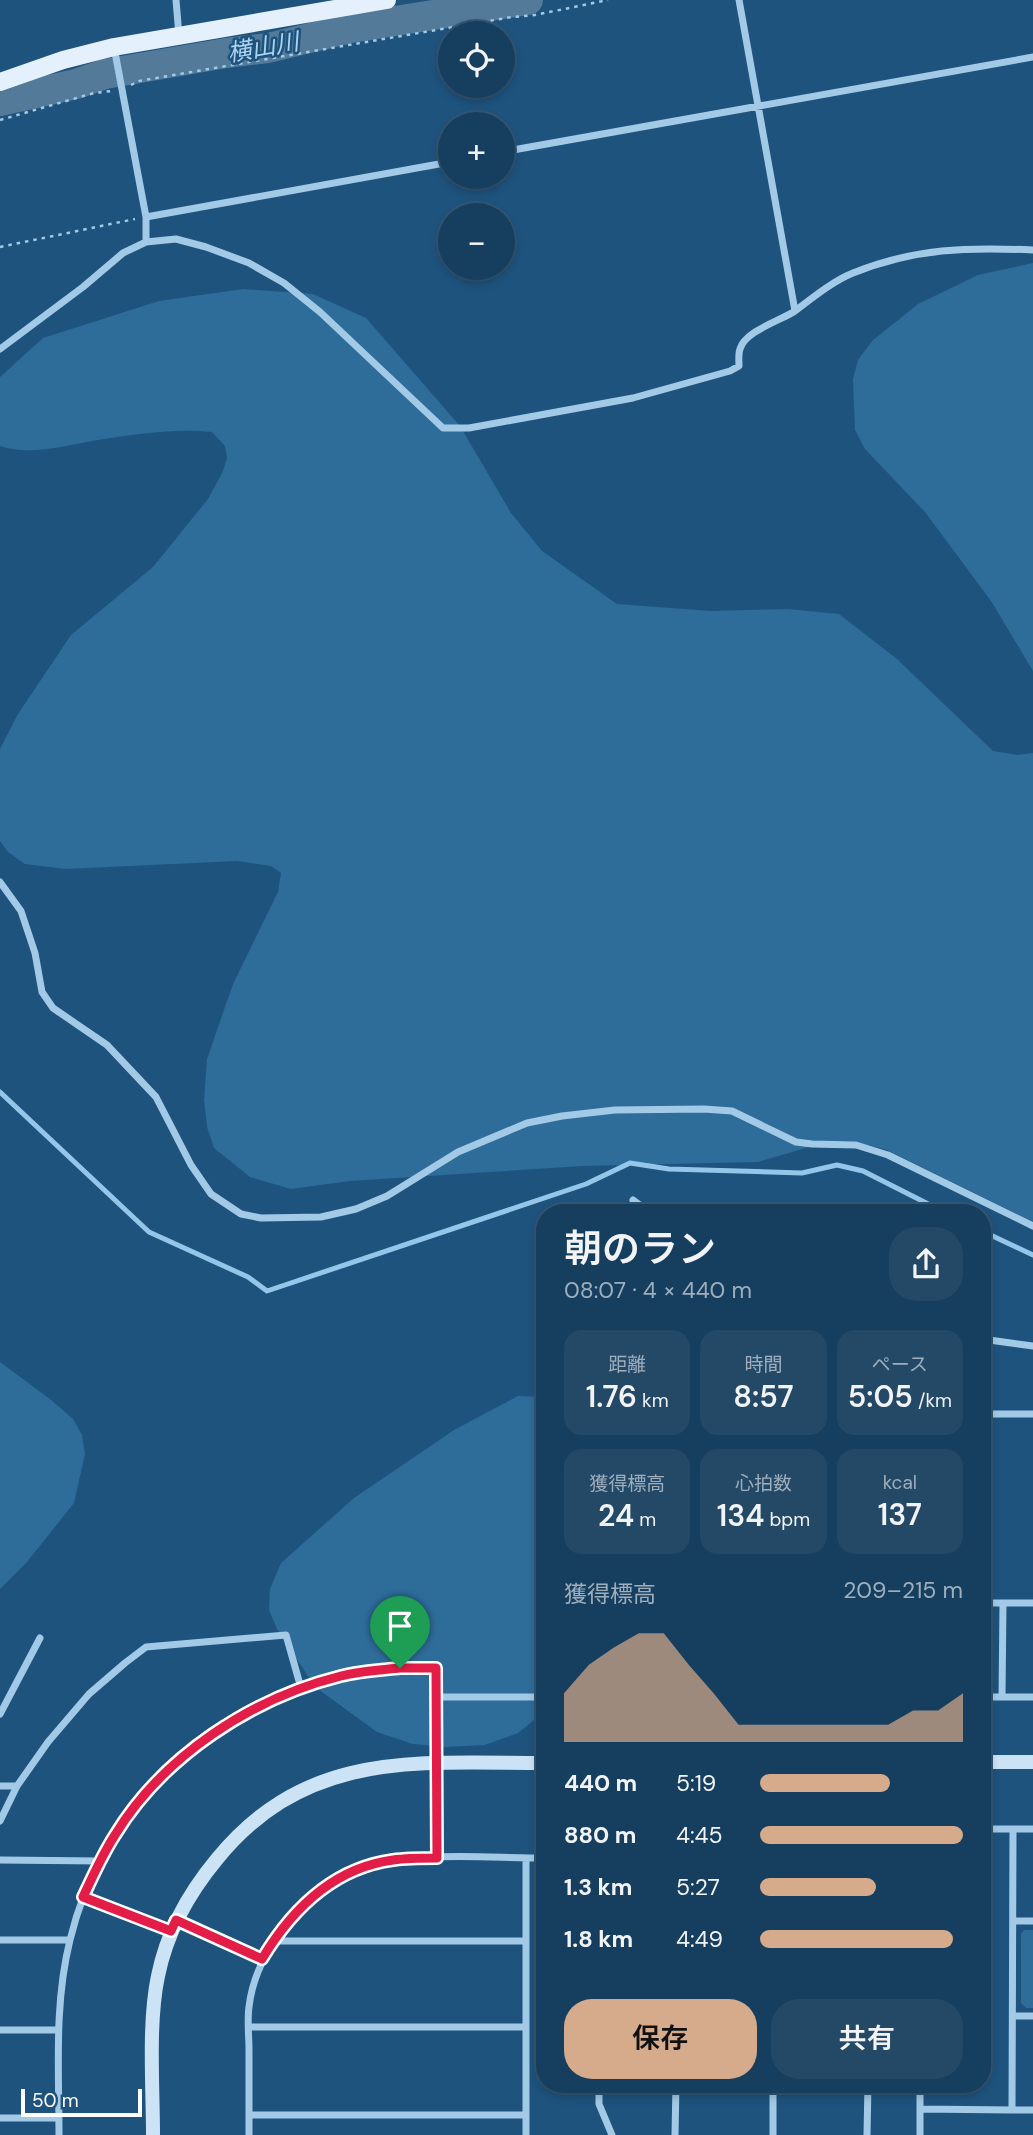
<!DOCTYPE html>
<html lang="ja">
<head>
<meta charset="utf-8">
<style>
	:root { --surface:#163e5e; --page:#234967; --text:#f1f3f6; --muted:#9eaebc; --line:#355773; --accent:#d6ab8b }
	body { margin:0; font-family:"DM Sans","Noto Sans JP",sans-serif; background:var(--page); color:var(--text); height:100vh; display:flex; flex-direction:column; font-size:26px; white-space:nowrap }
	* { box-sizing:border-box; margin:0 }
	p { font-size:23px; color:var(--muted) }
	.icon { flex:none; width:38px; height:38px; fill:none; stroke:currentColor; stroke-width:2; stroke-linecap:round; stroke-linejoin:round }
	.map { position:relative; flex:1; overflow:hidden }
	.drawer { position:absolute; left:536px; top:1204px; width:455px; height:889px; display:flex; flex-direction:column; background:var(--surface); border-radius:28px; box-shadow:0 4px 10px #0003,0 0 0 2px var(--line) }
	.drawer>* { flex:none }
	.controls { position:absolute; left:438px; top:21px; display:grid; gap:14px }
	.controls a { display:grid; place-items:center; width:77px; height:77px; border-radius:50%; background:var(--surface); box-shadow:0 4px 10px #0003,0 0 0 2px var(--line); font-size:35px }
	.scale { position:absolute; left:21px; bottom:18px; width:121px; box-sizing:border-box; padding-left:7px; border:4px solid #fff; border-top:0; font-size:19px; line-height:24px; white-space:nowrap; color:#fff; -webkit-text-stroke:5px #1e537e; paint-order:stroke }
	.pin { position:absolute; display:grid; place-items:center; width:60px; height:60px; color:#fff; margin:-72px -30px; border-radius:50% 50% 50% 0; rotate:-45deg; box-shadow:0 0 7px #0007 }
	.pin .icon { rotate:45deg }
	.round { display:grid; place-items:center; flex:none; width:74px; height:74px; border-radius:28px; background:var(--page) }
	.overview { display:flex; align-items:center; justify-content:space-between; height:119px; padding:0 28px }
	h1 { font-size:38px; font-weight:600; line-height:52px }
	.figures { display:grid; grid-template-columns:repeat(3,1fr); gap:10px; height:119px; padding:7px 28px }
	.figures div { display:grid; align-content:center; border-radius:18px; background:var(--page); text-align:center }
	.figures b { font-size:30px; font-weight:600 }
	.figures small { font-size:19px; font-weight:400 }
	.figures p { font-size:19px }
	.chart { height:196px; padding:14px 28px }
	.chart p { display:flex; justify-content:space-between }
	.chart svg { width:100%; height:126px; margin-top:7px; fill:var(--accent); opacity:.7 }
	.cta { display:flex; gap:14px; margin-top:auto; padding:14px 28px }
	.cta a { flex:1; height:80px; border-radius:28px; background:var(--accent); color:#111; font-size:28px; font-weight:600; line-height:80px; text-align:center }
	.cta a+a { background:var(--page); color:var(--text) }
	ul { padding:0 28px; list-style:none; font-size:23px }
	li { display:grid; grid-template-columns:112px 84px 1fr; align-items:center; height:52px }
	li i { height:18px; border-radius:9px; background:var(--accent) }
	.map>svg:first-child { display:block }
	.green { fill:#2e6c9a }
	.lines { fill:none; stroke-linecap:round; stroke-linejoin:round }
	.stream { stroke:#95c6e9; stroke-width:5 }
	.river { stroke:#537a99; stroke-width:30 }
	.path { stroke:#a2cae7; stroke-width:2.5; stroke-dasharray:3.5 5; stroke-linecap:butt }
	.street { stroke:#a2cae7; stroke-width:7 }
	.secondary { stroke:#cce3f6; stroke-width:14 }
	.primary { stroke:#e4f1fd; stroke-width:18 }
	.route-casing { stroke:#fff; stroke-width:14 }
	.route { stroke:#e11d48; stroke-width:9 }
	.labels { text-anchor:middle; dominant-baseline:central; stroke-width:5; stroke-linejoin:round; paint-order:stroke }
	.water-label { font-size:24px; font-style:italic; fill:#add3ef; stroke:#1e537e }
</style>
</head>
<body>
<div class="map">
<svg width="1033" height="2135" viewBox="0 0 1033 2135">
	<rect width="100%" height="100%" fill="#1e537e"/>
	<path class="green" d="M1033 263V671L991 601 925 512 865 449 855 430 853 379 858 360 872 341 918 304 978 275Z
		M243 289 313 294 366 318 460 426 511 513 542 551 617 604 711 611 788 609 839 614 897 659 993 751 1018 755 1033 753V1222L887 1150 852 1141H830L758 1162 582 1166 350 1181 291 1189 250 1177 214 1148 207 1127 204 1100 207 1059 233 984 278 892 281 873 271 866 237 861 66 869 25 864 8 852 0 841V749L18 714 71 635 153 567 208 499 222 473 227 458 225 446 212 432C172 428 132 435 92 441 62 446 30 456 0 446V377L43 338 159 301Z
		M0 1362 50 1399 73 1419 82 1435 85 1454 74 1503 27 1562 0 1589Z
		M518 1396 544 1397V1712L518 1733 485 1745 445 1747 413 1744 377 1732 315 1687 277 1629 269 1610 270 1589 281 1563 354 1498 454 1430Z
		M1024 1930H1033V2008H1026L1021 2003V1934Z"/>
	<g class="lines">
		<path class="stream" d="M0 1092 149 1232 248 1277 267 1291 586 1184 630 1163 669 1169 802 1173 837 1165 863 1171 946 1213
			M982 1231 1033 1255"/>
		<path class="river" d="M0 101 76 84 105 74 226 53 268 48 351 28 528 0"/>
		<path class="path" d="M131 85 139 81 512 17 535 15 608 0
			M0 120 94 93 112 91
			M0 247 135 219
			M192 1927 253 1955"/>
		<path class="street" d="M176 0 179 36
			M114 47 146 217V242
			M502 152 1033 57
			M146 217 450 162
			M795 311C812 298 833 281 853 273 915 248 968 247 1033 250
			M0 349 83 287 123 253 146 242 176 239 206 247 249 263 284 283 320 312 443 428H469L633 398 730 371 739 366C739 361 738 354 740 349 745 331 780 321 795 311L739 0
			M0 882 21 911 35 953 42 992 53 1008 107 1045 156 1097 191 1165 211 1194 241 1214 261 1218 321 1217 356 1209 387 1196 458 1152 527 1123 562 1116 615 1110 704 1109 732 1111 796 1142 812 1144 856 1145 888 1155 1033 1226
			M633 1200 651 1213
			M982 1339 1033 1346
			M982 1414H1033
			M982 1603H1033
			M436 1697H544
			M982 1697H1033
			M1002 1697 1003 1603
			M0 1714 40 1638
			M0 1786H17
			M0 1821 17 1786 48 1742 89 1694 125 1663 146 1647 286 1635 301 1688
			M982 1829H1033
			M0 1860 100 1861
			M83 1897 171 1931
			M1013 1921H1033
			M0 1940H70
			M273 1941H526
			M1013 2016H1033
			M249 2027H526
			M0 2030H58
			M599 2084V2104L612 2135
			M920 2084V2135
			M920 2109 1012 2110 1013 1829
			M1012 2110H1033
			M249 2115H526
			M0 2118H59
			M59 2135C59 2070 54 2004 70 1940 102 1807 210 1709 341 1676 371 1669 404 1668 436 1668L437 1858
			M249 2135C249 2107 249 2078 249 2050 249 2036 247 2021 249 2007 252 1979 265 1953 281 1930 345 1840 448 1858 544 1858
			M526 2135V1858
			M675 2135 676 2084
			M773 2135V2084
			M867 2135 868 2084"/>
		<path class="secondary" d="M982 1762H1033
			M153 2135C153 2086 148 2023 158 1976 167 1931 188 1894 217 1859 307 1749 417 1763 544 1763"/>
		<path class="primary" d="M0 82 63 60 114 47 387 0"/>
	</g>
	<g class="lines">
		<g class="route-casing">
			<path id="route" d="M400 1668H436L437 1858C422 1858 407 1858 393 1860 333 1868 292 1909 262 1959L176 1920 171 1931 83 1897C93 1876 102 1855 115 1835 163 1756 252 1698 341 1676 360 1671 381 1670 400 1668Z"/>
		</g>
		<use href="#route" class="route"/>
	</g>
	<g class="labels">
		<g class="water-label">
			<text transform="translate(263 47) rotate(-10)">横山川</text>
		</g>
	</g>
</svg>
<div class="controls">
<a><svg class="icon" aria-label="locate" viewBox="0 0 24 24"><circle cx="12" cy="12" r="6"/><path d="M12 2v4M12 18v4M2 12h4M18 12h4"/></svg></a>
<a>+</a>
<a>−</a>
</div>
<div class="scale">50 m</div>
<div class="pin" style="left:400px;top:1668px;background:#1e9e55"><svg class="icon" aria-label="arrive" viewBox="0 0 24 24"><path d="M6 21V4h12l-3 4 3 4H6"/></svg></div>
<section class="drawer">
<div class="overview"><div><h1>朝のラン</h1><p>08:07 · 4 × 440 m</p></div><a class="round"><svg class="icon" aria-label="share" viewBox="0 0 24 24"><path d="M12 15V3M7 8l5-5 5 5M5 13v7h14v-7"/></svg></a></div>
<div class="figures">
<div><p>距離</p><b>1.76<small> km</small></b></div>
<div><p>時間</p><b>8:57</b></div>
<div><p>ペース</p><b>5:05<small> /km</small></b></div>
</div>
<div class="figures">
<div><p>獲得標高</p><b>24<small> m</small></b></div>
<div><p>心拍数</p><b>134<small> bpm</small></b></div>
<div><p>kcal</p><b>137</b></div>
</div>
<div class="chart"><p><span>獲得標高</span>209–215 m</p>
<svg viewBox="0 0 160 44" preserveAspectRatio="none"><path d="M0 44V27L10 17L20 11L30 6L40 6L50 17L60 27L70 38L80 38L90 38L100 38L110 38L120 38L130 38L140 33L150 33L160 27V44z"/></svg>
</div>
<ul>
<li><b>440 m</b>5:19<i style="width:64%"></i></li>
<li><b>880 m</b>4:45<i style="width:100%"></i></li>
<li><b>1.3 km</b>5:27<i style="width:57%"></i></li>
<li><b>1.8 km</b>4:49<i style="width:95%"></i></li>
</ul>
<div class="cta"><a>保存</a><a>共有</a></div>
</section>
</div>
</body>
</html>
